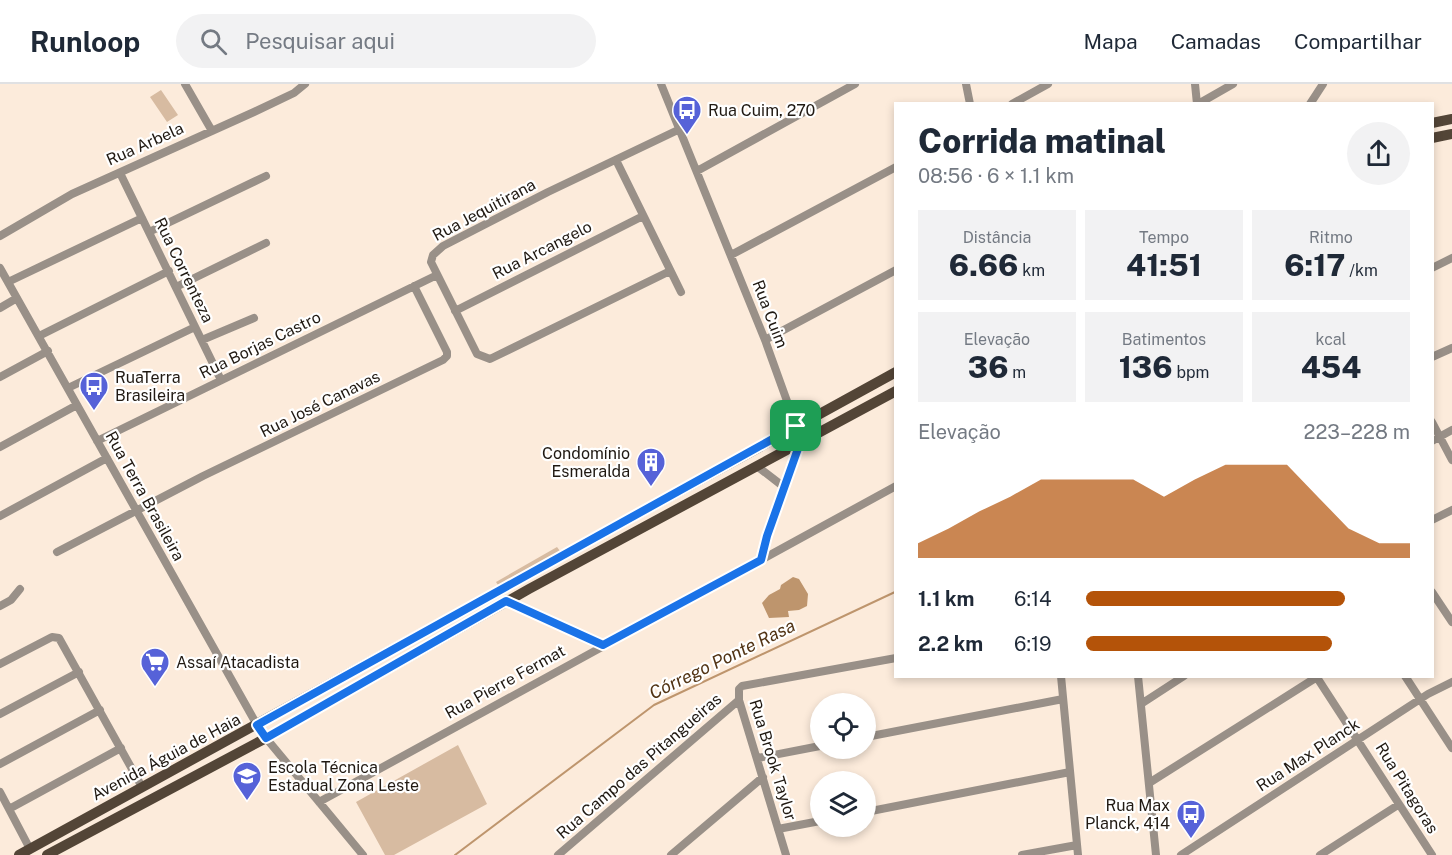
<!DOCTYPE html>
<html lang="pt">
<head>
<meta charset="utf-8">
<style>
	:root { --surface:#fff; --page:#f2f2f3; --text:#1f2937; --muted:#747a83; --line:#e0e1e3; --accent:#b45309 }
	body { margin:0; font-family:"Public Sans",sans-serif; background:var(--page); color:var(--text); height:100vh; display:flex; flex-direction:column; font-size:22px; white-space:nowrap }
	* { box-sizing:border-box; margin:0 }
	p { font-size:20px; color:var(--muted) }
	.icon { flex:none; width:33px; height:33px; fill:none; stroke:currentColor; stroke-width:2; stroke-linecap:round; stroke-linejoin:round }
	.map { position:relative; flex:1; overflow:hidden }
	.panel { position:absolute; left:894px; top:18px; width:540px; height:576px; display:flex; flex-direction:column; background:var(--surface); border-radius:0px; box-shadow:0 3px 9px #0003 }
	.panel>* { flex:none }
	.fabs { position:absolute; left:810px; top:609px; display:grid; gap:12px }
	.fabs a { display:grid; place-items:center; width:66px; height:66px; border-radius:50%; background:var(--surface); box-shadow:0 3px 9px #0003; font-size:30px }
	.pin { position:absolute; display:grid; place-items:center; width:51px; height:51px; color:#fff; margin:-26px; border-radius:12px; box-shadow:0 3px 9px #0006 }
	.round { display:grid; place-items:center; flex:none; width:63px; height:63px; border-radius:32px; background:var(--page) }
	.summary { display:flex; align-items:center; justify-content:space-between; height:102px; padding:0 24px }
	h1 { font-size:33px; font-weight:800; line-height:45px }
	.stats { display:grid; grid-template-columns:repeat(3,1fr); gap:9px; height:102px; padding:6px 24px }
	.stats div { display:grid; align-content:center; border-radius:0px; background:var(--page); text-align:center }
	.stats b { font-size:30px; font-weight:800 }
	.stats small { font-size:16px; font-weight:400 }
	.stats p { font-size:16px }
	.chart { height:168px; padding:12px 24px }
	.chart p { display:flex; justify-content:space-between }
	.chart svg { width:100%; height:108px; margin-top:6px; fill:var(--accent); opacity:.7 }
	ul { padding:0 24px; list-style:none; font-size:20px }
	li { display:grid; grid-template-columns:96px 72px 1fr; align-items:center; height:45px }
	li i { height:15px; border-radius:8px; background:var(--accent) }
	header { display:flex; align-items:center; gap:36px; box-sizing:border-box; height:84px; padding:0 30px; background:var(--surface); border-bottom:2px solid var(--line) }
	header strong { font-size:28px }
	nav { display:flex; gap:33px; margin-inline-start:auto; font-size:21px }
	.search { width:420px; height:54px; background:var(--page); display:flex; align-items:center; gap:15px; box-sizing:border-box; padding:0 21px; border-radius:33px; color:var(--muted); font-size:22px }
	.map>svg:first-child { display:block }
	.green { fill:#d7bba1 }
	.water { fill:#be956d }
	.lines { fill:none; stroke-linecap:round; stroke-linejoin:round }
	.stream { stroke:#be956d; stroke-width:2 }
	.minor { stroke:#999088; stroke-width:8 }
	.major { stroke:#534537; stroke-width:10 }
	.route-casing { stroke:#fff; stroke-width:12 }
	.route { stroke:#1a73e8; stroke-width:8 }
	.labels { text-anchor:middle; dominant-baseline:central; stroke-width:4.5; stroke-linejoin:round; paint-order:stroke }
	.poi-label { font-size:16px; fill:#201912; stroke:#fff; text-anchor:start }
	.street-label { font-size:16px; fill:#201912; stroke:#fff }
	.water-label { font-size:18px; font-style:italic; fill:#523415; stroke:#fff }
</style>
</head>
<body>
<header>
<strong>Runloop</strong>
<div class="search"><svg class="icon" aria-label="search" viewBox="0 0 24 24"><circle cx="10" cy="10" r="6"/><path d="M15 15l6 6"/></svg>Pesquisar aqui</div>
<nav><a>Mapa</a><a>Camadas</a><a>Compartilhar</a></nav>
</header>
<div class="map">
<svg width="1452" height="771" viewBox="0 0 1452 771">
	<rect width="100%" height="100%" fill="#fcebdb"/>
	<path class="green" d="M161 6 178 31 167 38 150 13Z
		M557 463 560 467 498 501 496 498Z
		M458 661 487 720 394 771H385L356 718Z"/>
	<path class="water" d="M793 493 799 495 808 510 807 522 799 526 788 527 789 533 769 534 762 519 769 511 780 505 781 501Z"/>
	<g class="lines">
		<path class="stream" d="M455 771 654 621 895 508"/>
		<path class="minor" d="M185 0 212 47
			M661 0 765 256 796 342 800 359 767 452 761 476
			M966 0 970 20
			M1195 0 1197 20
			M1012 20 1048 0
			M1198 20 1233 0
			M1310 20 1323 0
			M616 76 681 208
			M697 87 855 0
			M120 89 221 296
			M149 148 266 92
			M0 152 72 110 254 28 294 9 305 0
			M731 171 896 83
			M0 184 257 641 266 654 363 771
			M1432 184 1452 174
			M670 187 490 275 477 270 431 178 433 171 443 162 548 108 680 45
			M8 198 142 134
			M176 203 266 159
			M0 224 17 214
			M455 227 643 132
			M39 252 169 187
			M202 256 254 234
			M765 256 896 186
			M1432 273 1452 264
			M0 293 48 267
			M68 304 195 243
			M1432 338 1452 376
			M97 357 437 191
			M1432 357 1452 346
			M0 363 77 321
			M758 383 784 403
			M0 432 107 374
			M1432 436 1452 426
			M57 468 203 392 443 276 447 272V268L414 202
			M1432 508 1452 538
			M506 517 603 561
			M0 522 11 516 20 505
			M0 580 52 553 59 554 142 703
			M1061 592 1078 771
			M1138 592 1156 771
			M1316 592 1432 771
			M1405 592 1452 664
			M1141 620 1184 592
			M0 630 79 588
			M866 653 1063 615
			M758 674 820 662
			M0 680 100 626
			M1149 699 1317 593
			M0 708 30 765
			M319 718 896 402
			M9 725 121 664
			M866 728 1070 688
			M778 745 820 737
			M558 771 739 616
			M671 771 763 693
			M786 771 739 616V605L742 602 896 574
			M1022 771 1077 761
			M1181 771 1428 610 1452 598
			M1320 771 1398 721"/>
		<path class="major" d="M1432 39 1452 35
			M1432 54 1452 50
			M19 771 896 288
			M47 771 266 654 529 505 896 307"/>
	</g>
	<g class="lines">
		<g class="route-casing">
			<path id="route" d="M796 342 800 359 767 452 761 476 603 561 506 517 266 654 257 641Z"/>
		</g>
		<use href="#route" class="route"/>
	</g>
	<defs>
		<g id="bus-pin" transform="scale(1.5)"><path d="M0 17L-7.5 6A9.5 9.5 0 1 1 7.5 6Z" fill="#5662d8" stroke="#fff"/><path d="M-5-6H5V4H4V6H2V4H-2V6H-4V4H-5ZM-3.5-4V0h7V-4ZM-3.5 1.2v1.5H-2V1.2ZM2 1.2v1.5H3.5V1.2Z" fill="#fff"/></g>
		<g id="building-pin" transform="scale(1.5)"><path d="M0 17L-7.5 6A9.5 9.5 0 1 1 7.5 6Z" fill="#5662d8" stroke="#fff"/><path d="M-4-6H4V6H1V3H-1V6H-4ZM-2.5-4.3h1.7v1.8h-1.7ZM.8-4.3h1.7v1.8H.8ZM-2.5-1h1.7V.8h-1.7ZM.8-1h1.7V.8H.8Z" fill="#fff"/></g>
		<g id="supermarket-pin" transform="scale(1.5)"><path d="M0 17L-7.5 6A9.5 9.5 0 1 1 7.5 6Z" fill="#5662d8" stroke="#fff"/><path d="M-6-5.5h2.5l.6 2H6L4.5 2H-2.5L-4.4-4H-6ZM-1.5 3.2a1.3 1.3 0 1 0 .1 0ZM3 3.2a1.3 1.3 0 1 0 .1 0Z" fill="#fff"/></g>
		<g id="university-pin" transform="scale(1.5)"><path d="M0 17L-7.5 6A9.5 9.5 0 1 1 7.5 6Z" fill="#5662d8" stroke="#fff"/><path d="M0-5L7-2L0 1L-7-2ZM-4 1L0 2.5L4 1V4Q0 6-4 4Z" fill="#fff"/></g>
	</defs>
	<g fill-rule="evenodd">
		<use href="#bus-pin" x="687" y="26"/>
		<use href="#bus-pin" x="94" y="302"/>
		<use href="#building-pin" x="651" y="378"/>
		<use href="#supermarket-pin" x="155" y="578"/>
		<use href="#university-pin" x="247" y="692"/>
		<use href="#bus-pin" x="1191" y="730"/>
	</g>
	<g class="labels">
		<g class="poi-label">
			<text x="708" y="26">Rua Cuim, 270</text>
			<text x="115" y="293">RuaTerra<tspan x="115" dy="18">Brasileira</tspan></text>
			<text x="630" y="369" text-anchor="end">Condomínio<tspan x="630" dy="18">Esmeralda</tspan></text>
			<text x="176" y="578">Assaí Atacadista</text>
			<text x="268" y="683">Escola Técnica<tspan x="268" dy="18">Estadual Zona Leste</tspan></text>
			<text x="1170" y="721" text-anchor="end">Rua Max<tspan x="1170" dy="18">Planck, 414</tspan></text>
		</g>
		<g class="street-label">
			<text transform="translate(145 60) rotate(-24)">Rua Arbela</text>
			<text transform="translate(484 126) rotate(-28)">Rua Jequitirana</text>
			<text transform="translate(542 166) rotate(-27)">Rua Arcangelo</text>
			<text transform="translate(184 186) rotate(64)">Rua Correnteza</text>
			<text transform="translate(770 230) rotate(69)">Rua Cuim</text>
			<text transform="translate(260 261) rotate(-26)">Rua Borjas Castro</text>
			<text transform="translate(320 320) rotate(-26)">Rua José Canavas</text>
			<text transform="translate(145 412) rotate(61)">Rua Terra Brasileira</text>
			<text transform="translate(505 598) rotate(-29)">Rua Pierre Fermat</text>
			<text transform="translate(1308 671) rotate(-33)">Rua Max Planck</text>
			<text transform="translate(166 673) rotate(-28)">Avenida Águia de Haia</text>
			<text transform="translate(773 676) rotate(73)">Rua Brook Taylor</text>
			<text transform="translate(639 682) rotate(-41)">Rua Campo das Pitangueiras</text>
			<text transform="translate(1407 704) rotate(58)">Rua Pitagoras</text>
		</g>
		<g class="water-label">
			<text transform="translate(722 575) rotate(-26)">Córrego Ponte Rasa</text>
		</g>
	</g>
</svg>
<div class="fabs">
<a><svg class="icon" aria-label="locate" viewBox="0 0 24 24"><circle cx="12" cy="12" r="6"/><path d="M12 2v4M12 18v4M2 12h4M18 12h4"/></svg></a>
<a><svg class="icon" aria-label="layers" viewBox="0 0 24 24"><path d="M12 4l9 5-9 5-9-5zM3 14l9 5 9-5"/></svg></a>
</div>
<div class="pin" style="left:796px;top:342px;background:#1e9e55"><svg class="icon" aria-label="arrive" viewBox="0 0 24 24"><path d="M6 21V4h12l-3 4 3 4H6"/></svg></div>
<section class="panel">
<div class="summary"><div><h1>Corrida matinal</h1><p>08:56 · 6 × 1.1 km</p></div><a class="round"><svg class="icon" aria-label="share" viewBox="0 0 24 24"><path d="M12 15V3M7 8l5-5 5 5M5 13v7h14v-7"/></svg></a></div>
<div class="stats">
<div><p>Distância</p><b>6.66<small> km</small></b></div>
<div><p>Tempo</p><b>41:51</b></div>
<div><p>Ritmo</p><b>6:17<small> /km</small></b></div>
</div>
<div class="stats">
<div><p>Elevação</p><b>36<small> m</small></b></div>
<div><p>Batimentos</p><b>136<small> bpm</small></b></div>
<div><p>kcal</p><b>454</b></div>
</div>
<div class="chart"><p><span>Elevação</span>223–228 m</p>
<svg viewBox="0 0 160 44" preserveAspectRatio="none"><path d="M0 44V38L10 32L20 25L30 19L40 12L50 12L60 12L70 12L80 19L90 12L100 6L110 6L120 6L130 19L140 32L150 38L160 38V44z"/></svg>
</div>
<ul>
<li><b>1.1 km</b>6:14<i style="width:80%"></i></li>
<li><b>2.2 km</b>6:19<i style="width:76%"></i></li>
</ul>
</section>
</div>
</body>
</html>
